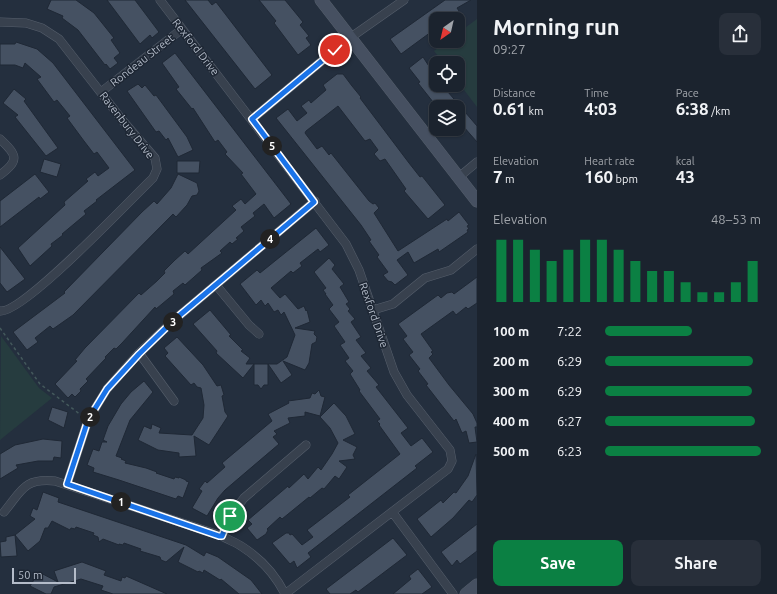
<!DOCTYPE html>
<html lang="en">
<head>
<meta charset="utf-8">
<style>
	:root { --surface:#1b232e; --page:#282f3a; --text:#f1f3f6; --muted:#a0a4aa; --line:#39404a; --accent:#0b8043 }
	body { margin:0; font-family:Ubuntu,sans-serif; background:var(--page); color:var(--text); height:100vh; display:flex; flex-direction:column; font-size:15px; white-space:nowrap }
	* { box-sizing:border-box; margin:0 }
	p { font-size:13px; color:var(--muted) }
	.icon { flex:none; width:22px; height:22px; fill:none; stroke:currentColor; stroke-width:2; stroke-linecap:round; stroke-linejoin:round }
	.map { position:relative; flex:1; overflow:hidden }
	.details { display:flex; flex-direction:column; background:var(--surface); width:300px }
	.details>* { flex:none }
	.needle { width:26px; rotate:214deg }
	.tools { position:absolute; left:429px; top:12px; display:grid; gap:8px }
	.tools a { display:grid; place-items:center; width:36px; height:36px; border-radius:8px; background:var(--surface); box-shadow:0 1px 3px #0004,0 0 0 1px var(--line); font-size:20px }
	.scale { position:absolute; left:12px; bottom:10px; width:64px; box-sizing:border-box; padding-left:4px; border:2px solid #b4bcc9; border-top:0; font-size:11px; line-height:14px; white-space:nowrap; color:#b4bcc9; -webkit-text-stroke:3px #1d2633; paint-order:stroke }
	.pin { position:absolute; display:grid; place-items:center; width:34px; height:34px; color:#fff; margin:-17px; border:2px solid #fff; border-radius:50%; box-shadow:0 1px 4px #0007 }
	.km { position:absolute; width:20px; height:20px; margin:-10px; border-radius:50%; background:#222; color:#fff; font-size:11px; line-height:20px; text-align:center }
	.round { display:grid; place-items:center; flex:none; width:42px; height:42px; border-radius:8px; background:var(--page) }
	.head { display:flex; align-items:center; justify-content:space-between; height:68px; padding:0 16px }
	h1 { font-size:22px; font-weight:700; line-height:30px }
	.stats { display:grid; grid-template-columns:repeat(3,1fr); gap:6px; height:68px; padding:4px 16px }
	.stats div { display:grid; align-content:center }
	.stats b { font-size:17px; font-weight:700 }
	.stats small { font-size:11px; font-weight:400 }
	.stats p { font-size:11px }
	.chart { height:112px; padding:8px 16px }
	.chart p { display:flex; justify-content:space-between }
	.chart svg { width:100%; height:72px; margin-top:4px; stroke:var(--accent); stroke-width:6 }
	.primary-button { display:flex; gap:8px; margin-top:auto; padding:8px 16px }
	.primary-button a { flex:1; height:46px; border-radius:8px; background:var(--accent); color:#fff; font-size:16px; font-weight:700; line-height:46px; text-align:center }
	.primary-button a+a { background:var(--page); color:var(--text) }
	ul { padding:0 16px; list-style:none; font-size:13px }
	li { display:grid; grid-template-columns:64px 48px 1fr; align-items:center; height:30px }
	li i { height:10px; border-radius:5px; background:var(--accent) }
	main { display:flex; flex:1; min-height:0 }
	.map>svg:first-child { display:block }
	.green { fill:#263c3f }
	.building { fill:#455162; stroke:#1f2835 }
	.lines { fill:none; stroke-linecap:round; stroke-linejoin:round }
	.minor-casing { stroke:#565f6c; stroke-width:9 }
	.secondary-casing { stroke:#565f6c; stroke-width:13 }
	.path { stroke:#44595c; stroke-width:1.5; stroke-dasharray:3 3; stroke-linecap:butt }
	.minor { stroke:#38414e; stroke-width:8 }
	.secondary { stroke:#465061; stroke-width:12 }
	.route-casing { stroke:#fff; stroke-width:8 }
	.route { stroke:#1a73e8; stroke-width:5 }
	.labels { text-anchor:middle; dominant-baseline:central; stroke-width:3; stroke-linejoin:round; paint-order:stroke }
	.street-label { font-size:11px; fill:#b4bcc9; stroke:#1d2633 }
</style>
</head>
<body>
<main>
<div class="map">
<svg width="477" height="594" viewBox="0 0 477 594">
	<rect width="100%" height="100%" fill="#242f3e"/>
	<path class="green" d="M477 19V107L458 82V63H444L434 51 447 41H458V33Z
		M1 336 39 388 52 398 0 440Z"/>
	<path class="building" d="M51 0H76L94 13 114 38 111 40 120 53 114 58 118 63 110 69 106 64 105 65 78 30 62 18 63 16 47 9Z
		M107 0H135L159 32 152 38 150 35 140 44Z
		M185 0H208L212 5 216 2 272 75 255 89Z
		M259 0H285L303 22 300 25 309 36 306 38 311 45 298 55 274 23 276 21Z
		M445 0H471L457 8 459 11 449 19H436V26L431 32 401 54 390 39Z
		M16 42 37 49 53 63 135 170 96 200 97 201 84 211 86 214 62 234 63 235 51 244 52 246 30 266 18 248 65 205 64 202 88 181 86 179 95 172 98 176 109 168 97 152 94 154 84 141 67 118 70 116 57 100 54 102 37 79 41 77 25 63 23 68 15 65H0V44H15Z
		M175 53 291 204 274 218 264 204 253 213 255 216 241 227 244 231 236 238 238 239 232 244 230 242 220 251 222 253 201 268 202 270 185 285 183 283 173 291 174 294 156 309 155 307 122 343 116 349 114 348 105 357 106 358 86 379 88 381 80 389 81 391 75 397 72 394 68 398 55 384 77 361 75 360 85 348 139 293 141 295 157 281 165 273 164 271 175 260 185 251 188 254 236 210 232 206 241 199 245 204 256 194 241 174 243 173 225 154 227 152 218 140 215 142 193 108 192 109 176 89 179 87 162 63Z
		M423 57 436 77V90L442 85 477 126V142L463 126 458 129V107H437L418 83 420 82 409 68Z
		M337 74H343L352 86 361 97 360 98 409 163 420 177 422 176 445 205 428 219 404 191 406 189 385 159 380 161 374 154 378 150 370 139 365 141 338 106 306 131 305 133 317 149 322 146 329 155 331 153 369 201 373 204 375 203 379 208 374 213 398 251 447 219 448 221 459 212 469 225 467 226 469 229 467 230 468 232 439 252 438 249 414 263 408 252 397 260 408 275 395 285 392 282 388 281 383 275 388 272 377 257 379 255 369 241 371 240 361 225 276 118 288 109 297 121 307 113 301 106 309 100 311 103 326 90 323 85Z
		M138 84 142 88 145 85 154 96 156 95 187 137 193 150 178 157 168 138 166 140 159 131 156 132 127 91Z
		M14 89 26 99 24 101 58 148 46 156 15 117 18 115 3 103Z
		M44 159 61 164 57 177 40 172Z
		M177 161H200L199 173H177Z
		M35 174 49 192 40 199 39 197 0 227V201Z
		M178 174 197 183 199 191 197 195 192 196 187 205 176 217 173 214 73 315 53 329 50 326 35 338 38 342 27 350 13 332 65 293 64 292 142 212 154 201 157 204 171 188Z
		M316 228 329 245 320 252 318 249 300 263 302 266 293 273 291 271 271 288 280 298 285 294 298 309 304 306 306 311 307 310 310 322 295 328 315 331 314 334 317 337 316 342 312 344 309 363 305 370 283 361 292 375 281 383 268 364H277L287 357 295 335 284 312 281 315 278 310 274 312 268 303 265 306 261 300 256 305 240 284 257 270 260 273Z
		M0 247 25 279 7 292 0 283Z
		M329 258 335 265 332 269 344 284 340 287 349 302 346 304 350 309 348 311 355 319 351 322 361 337 356 340 366 353 361 356 371 368 367 371 379 385 376 387 408 428 401 433 411 446 422 438 433 452 415 466 417 468 308 553 311 557 297 568 294 561 290 564 272 543 286 533H289L290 535 292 534 302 545 313 537 307 530 350 497 348 495 400 454 379 425 380 424 377 421 380 419 359 391 360 390 350 374 353 371 345 361 349 358 340 345 345 342 334 326 339 322 329 309 333 305 325 294H326L323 290 326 288 314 272Z
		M477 277V303L468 309 466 307 456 315 453 311 421 334 433 351 431 352 433 354 429 358 449 385 473 414 477 423V427H475L477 442 469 443 466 431 462 433 456 419 454 421 426 385 428 384 418 371 420 369 409 355 413 352 403 339 407 336 398 324 438 295 441 298 447 293 452 292 454 294Z
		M210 310 231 335 229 336 243 350 241 351 250 358 246 364H254L243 378 216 353 217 351 193 324Z
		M177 337 203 365 217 386 221 385 224 395 222 396 225 412 228 416 209 445 194 436 196 456 179 457V453L158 450 138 440 144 426 151 429 152 424 161 428 159 433 192 435 203 418 204 405 201 388 197 387 194 383 191 385 165 356 168 353 164 348Z
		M254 364H268V385H264L261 389 258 385H254Z
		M144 381 153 392 130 420 116 456 122 458 121 459 126 461 125 463 146 468 157 472 156 473 174 479 175 477 179 478V477L186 480V481L189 482 183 498 178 496 176 499 119 480 93 472 94 468 87 465 93 449 99 451 102 442H107L103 440 108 426 121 404 131 392Z
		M319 390 321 396 325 397 320 416 305 412V416L288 418 290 423 274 431 277 434 273 437 279 444 225 490 218 498 207 516 192 508 202 491 199 489 205 481 207 483 225 467 222 463 272 421 268 414 289 403 288 401 310 398 312 393 315 394Z
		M334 403 346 416 355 434 343 440 357 447 353 455 355 459 339 461 347 467 339 479 335 476 324 489 322 488 310 498 309 497 282 519 280 517 267 529 268 530 266 534 257 540 247 528 252 524 248 520 288 486 289 488 304 474 308 479 318 467 321 470 332 454 338 443 330 428 320 417Z
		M52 407 68 412 64 428 48 420Z
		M43 439 62 441 61 458 54 457 53 461H38L16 465 18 468 0 479V454L15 445Z
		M476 454 477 495 472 502 469 500 453 518 431 537 417 519 441 500 443 503 454 492 456 493 468 476Z
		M43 492 59 498 58 502 186 545 204 556 206 552 218 557 251 580 262 594H239L221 579 220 580 204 570 203 573 199 571 198 572 178 562 184 547 166 562 161 560 160 557 140 551 141 549 124 543 123 545 119 544V545L103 539 99 542 98 537 93 535 94 533 76 527 75 529 71 528 70 530 52 521 48 528H45L40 541 28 551 15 535 35 519 30 516 33 508 37 510Z
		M477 524V551L460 564 457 560 452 566 441 552Z
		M15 535 17 556 1 557 0 542 6 541V537Z
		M393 538 407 555 358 592 356 590 350 594H330L326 589Z
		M82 562 106 571 104 575 121 581 122 577 125 578 126 576 167 594H113L101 590 103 586 81 579 54 587 51 594H46L30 586 39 572 58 582 54 571Z
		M418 569 432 587 422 594H393L411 579 409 576Z"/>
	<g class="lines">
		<g class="minor-casing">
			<path id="minor" d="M160 0 346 244 359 270 394 372 407 395 450 450 452 461 448 469 285 594
				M0 22 26 23 42 28 59 39 123 121 155 158 157 169 153 178C131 199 23 314 0 311
				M101 92 182 29
				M252 119 347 40 404 0
				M0 139C17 155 20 160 0 175
				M459 177 477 162
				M216 285 249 325 259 334
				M373 310 393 304 425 278 451 270 477 249
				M139 353 174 401
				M67 484 88 420 107 389 139 353 174 320 315 201
				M4 512C22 490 24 478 55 481L222 536C228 540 235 542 241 546 260 558 275 574 285 594
				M393 513 453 594
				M222 536 230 516 244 498 306 445"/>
		</g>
		<g class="secondary-casing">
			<path id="secondary" d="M321 0 477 201
				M466 594 477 585"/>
		</g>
		<path class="path" d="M0 328 40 384 81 415"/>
		<use href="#minor" class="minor"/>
		<use href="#secondary" class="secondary"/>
	</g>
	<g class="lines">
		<g class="route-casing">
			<path id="route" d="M230 516 222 536H219L67 484 88 420 107 389 139 354 174 320 314 202 252 119 335 50"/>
		</g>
		<use href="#route" class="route"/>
	</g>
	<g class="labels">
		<g class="street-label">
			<text transform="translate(196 47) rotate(52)">Rexford Drive</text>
			<text transform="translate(142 60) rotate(-38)">Rondeau Street</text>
			<text transform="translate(127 125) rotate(52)">Ravenbury Drive</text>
			<text transform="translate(374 315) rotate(71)">Rexford Drive</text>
		</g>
	</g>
</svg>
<div class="tools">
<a><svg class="needle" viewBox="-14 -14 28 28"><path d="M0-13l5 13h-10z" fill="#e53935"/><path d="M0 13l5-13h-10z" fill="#a0a4aa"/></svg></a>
<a><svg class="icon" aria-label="locate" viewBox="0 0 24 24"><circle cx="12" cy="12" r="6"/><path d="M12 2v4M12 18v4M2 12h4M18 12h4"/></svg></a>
<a><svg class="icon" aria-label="layers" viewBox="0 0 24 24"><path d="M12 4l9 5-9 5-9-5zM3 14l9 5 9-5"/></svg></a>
</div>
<div class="scale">50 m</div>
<div class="pin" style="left:230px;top:516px;background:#1e9e55"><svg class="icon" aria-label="arrive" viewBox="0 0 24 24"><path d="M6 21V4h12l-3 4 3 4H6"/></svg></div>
<div class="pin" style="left:335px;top:50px;background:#d93025"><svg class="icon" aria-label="check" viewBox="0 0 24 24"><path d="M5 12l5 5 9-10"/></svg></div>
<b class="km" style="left:121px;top:502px">1</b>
<b class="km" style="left:90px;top:417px">2</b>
<b class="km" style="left:173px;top:322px">3</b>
<b class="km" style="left:270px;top:239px">4</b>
<b class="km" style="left:272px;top:146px">5</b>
</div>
<section class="details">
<div class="head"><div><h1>Morning run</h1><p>09:27</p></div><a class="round"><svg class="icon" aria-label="share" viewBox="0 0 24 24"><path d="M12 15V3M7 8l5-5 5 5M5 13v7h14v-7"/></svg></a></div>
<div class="stats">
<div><p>Distance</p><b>0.61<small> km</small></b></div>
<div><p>Time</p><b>4:03</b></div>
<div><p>Pace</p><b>6:38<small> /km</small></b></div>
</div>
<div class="stats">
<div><p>Elevation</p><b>7<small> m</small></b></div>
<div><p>Heart rate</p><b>160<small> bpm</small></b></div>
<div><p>kcal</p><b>43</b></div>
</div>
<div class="chart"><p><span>Elevation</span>48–53 m</p>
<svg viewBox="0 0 160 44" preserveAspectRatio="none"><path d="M5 44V6M15 44V6M25 44V12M35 44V19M45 44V12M55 44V6M65 44V6M75 44V12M85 44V19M95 44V25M105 44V25M115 44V32M125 44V38M135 44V38M145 44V32M155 44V19"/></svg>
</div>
<ul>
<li><b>100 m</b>7:22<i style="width:56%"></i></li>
<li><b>200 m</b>6:29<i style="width:95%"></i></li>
<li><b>300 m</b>6:29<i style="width:94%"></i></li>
<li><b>400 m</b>6:27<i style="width:96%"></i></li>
<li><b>500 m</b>6:23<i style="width:100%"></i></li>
</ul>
<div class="primary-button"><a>Save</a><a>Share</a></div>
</section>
</main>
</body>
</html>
